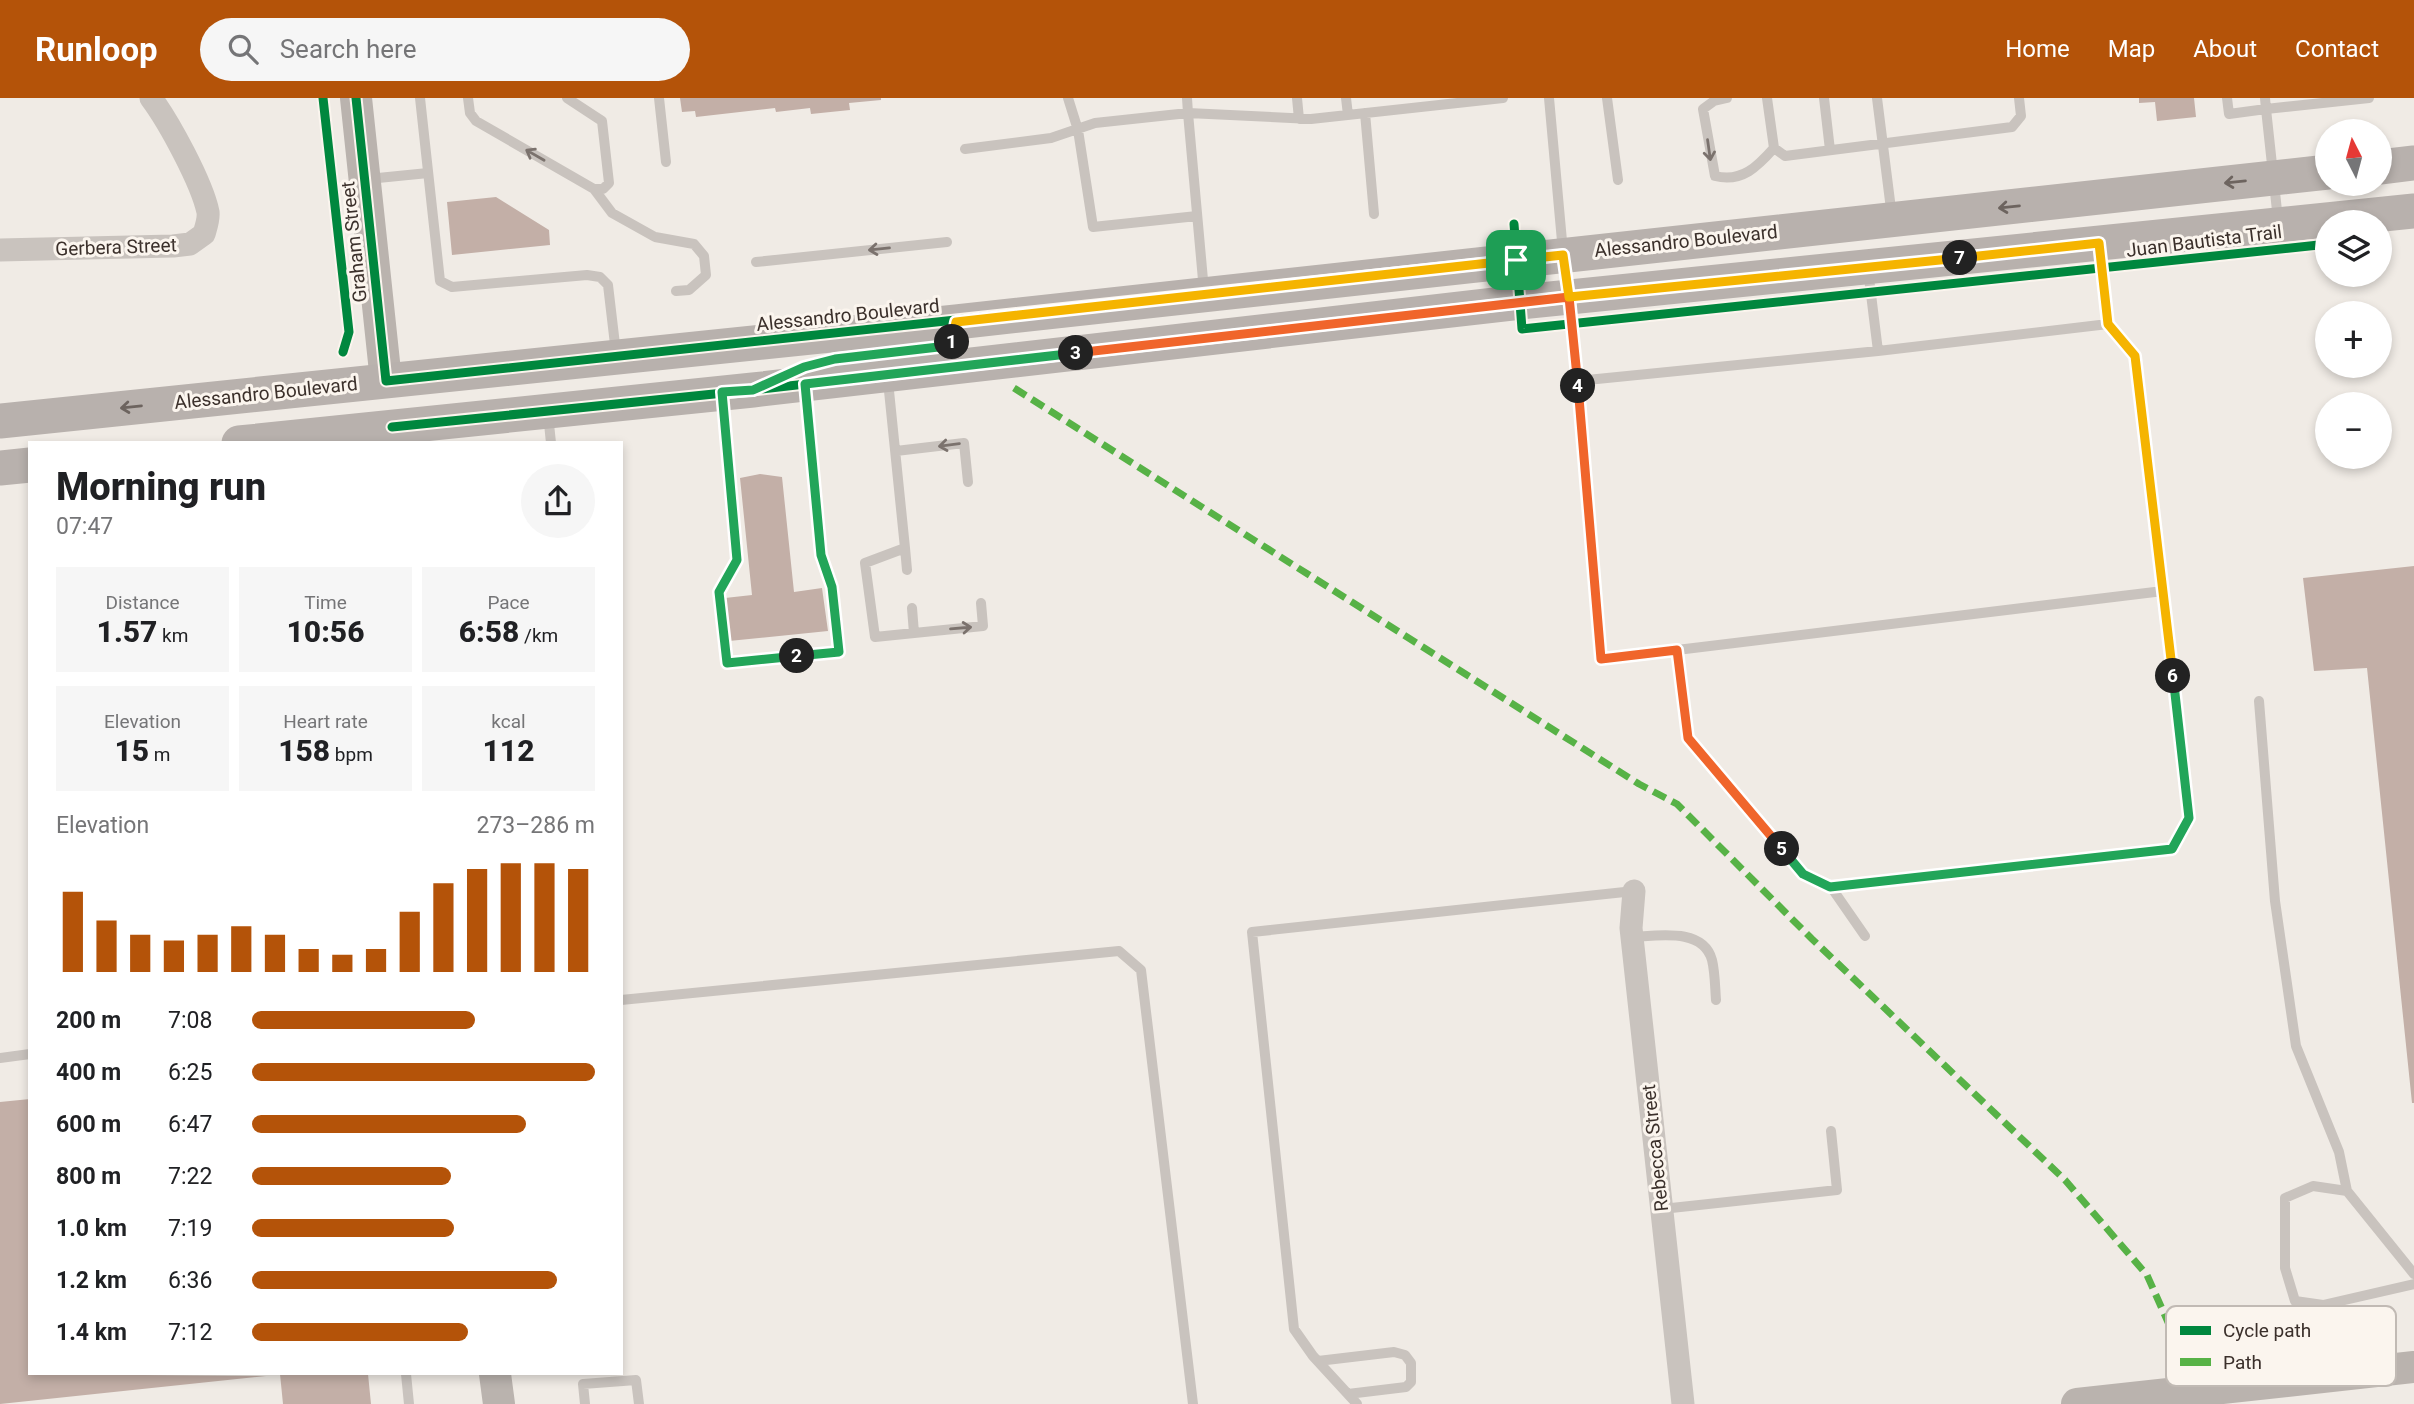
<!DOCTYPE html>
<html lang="en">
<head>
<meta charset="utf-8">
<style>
	:root { --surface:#fff; --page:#f6f6f6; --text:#202124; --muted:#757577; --accent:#b45309 }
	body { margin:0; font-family:Roboto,sans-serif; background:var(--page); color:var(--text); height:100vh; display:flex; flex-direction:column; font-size:26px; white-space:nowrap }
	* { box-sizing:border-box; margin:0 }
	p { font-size:23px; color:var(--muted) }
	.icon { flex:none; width:38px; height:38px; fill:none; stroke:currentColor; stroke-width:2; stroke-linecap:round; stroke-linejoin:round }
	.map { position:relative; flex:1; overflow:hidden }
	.details { position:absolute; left:28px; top:343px; width:595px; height:934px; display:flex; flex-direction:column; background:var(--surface); border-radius:0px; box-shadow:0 4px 10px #0003 }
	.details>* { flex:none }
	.needle { width:46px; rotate:354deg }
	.tools { position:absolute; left:2315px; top:21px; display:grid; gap:14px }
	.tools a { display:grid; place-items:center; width:77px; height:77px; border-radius:50%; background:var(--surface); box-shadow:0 4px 10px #0003; font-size:35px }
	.pin { position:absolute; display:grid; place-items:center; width:60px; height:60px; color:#fff; margin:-30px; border-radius:14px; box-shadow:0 4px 10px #0006 }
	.km { position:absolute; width:35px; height:35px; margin:-18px; border-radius:50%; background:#222; color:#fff; font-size:19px; line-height:35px; text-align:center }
	.round { display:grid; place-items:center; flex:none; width:74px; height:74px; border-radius:37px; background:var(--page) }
	.headline { display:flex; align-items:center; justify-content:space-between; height:119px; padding:0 28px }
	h1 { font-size:38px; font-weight:800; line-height:52px }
	.stats { display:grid; grid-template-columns:repeat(3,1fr); gap:10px; height:119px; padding:7px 28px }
	.stats div { display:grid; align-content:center; border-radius:0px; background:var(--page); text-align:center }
	.stats b { font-size:30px; font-weight:800 }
	.stats small { font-size:19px; font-weight:400 }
	.stats p { font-size:19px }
	.chart { height:196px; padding:14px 28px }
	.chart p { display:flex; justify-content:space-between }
	.chart svg { width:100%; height:126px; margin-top:7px; stroke:var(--accent); stroke-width:6 }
	ul { padding:0 28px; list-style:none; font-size:23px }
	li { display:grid; grid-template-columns:112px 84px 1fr; align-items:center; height:52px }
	li i { height:18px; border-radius:9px; background:var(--accent) }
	header { display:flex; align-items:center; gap:42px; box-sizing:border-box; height:98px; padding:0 35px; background:var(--accent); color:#fff }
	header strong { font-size:33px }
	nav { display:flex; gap:38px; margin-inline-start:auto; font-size:24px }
	.search { width:490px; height:63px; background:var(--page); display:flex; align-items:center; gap:18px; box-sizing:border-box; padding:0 24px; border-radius:38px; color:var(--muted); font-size:26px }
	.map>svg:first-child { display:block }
	.building { fill:#c3afa7 }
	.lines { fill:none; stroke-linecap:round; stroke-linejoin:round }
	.lane { stroke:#c9c3be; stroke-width:10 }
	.street { stroke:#c9c3be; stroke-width:23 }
	.secondary { stroke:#bab3ae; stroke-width:32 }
	.primary { stroke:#b8b1ad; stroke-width:35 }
	.quiet { stroke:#57b246; stroke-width:7; stroke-dasharray:14 7; stroke-linecap:butt }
	.cycleway-casing { stroke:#fbf5ee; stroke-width:13 }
	.cycleway { stroke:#00873e; stroke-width:9 }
	.oneway { stroke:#7b726d }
	.oneway2 { stroke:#6d645f }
	.split-1-casing { stroke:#fff; stroke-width:14 }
	.split-2-casing { stroke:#fff; stroke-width:14 }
	.split-3-casing { stroke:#fff; stroke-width:14 }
	.split-4-casing { stroke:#fff; stroke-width:14 }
	.split-5-casing { stroke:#fff; stroke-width:14 }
	.split-6-casing { stroke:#fff; stroke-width:14 }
	.split-7-casing { stroke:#fff; stroke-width:14 }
	.split-8-casing { stroke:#fff; stroke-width:14 }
	.split-1 { stroke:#f5b400; stroke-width:9 }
	.split-2 { stroke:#22a559; stroke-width:9 }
	.split-3 { stroke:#22a559; stroke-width:9 }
	.split-4 { stroke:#f0652b; stroke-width:9 }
	.split-5 { stroke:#f0652b; stroke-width:9 }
	.split-6 { stroke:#22a559; stroke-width:9 }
	.split-7 { stroke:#f5b400; stroke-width:9 }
	.split-8 { stroke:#f5b400; stroke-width:9 }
	.labels { text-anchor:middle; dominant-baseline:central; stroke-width:6; stroke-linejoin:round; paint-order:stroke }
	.street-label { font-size:19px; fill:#3b302b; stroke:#fbf5ee }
	.key { fill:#fbf5ee; stroke:#c1bab4; stroke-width:2 }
	.key-label { font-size:19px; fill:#3b302b }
</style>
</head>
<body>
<header>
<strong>Runloop</strong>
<div class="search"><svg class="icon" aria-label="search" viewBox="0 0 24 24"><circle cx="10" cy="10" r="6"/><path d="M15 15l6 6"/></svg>Search here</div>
<nav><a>Home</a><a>Map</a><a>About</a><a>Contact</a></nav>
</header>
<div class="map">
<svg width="2414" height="1306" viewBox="0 0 2414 1306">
	<rect width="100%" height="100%" fill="#f0ebe5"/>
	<path class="building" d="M680 0H881V2L849 5 850 12 811 16 810 10 776 14 775 10 696 19 695 13 682 14Z
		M2139 0H2194L2196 19 2157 23 2155 4 2139 5Z
		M496 99 549 132 550 147 452 157 447 104Z
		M760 376 782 379 794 494 822 490 828 533 729 543 725 500 752 497 740 380Z
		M2414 468V1005H2412L2367 570 2314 573 2303 480Z
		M30 1001V1276L266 1278 0 1306V1004Z
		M280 1276H368L371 1306H283Z"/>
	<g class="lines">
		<path class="lane" d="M420 0 440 183 452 189 587 177 600 179 608 187 616 255
			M468 0 470 15 476 23 594 91 612 115 655 139 694 146 704 158 706 177 689 192 676 193
			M567 0 602 23 609 85 603 91H594
			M659 0 666 64
			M1068 0 1078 32 1093 129 1197 118
			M1297 0 1299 21
			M1346 0 1348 17
			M1549 0 1563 154
			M1607 0 1618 82
			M1727 0 1714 3 1703 11 1715 78C1742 85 1758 68 1774 50
			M1767 0 1774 50 1785 58 2012 29 2021 18 2019 0
			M1824 0 1830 52
			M1877 0 1892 119
			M2227 0 2229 16 2266 11 2278 122
			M2265 0 2266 11 2369 0
			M1365 15 1374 116
			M965 51 1051 40 1095 25 1188 15 1187 0
			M368 81 428 75
			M2099 151 2108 226
			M756 164 947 144
			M1868 172 1878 253
			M1204 193 1188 15 1311 21 1503 0
			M1569 202 1601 561 1677 552 1688 640 1803 776 1831 789 1865 838
			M888 283 905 450 865 465 875 539 983 528 981 505
			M1577 283 1878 253 2108 226 2135 258 2189 720 2172 751 1831 789
			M723 300 738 462 719 494 727 565 839 554 832 489 821 457 806 292
			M548 316 551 345
			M896 353 964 345 968 384
			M905 450 907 472
			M912 510 914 535
			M1677 552 2163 493
			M2259 603 2275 803 2296 948 2339 1054 2347 1093 2414 1176
			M1632 839C1657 838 1703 829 1712 862 1715 874 1715 889 1716 902
			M621 902 1119 853 1141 872 1193 1306
			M0 960 30 956
			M2347 1093 2313 1088 2285 1100V1170L2295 1203 2323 1207 2414 1186
			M1662 1111 1837 1092 1831 1033
			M1318 1263 1394 1254 1405 1257 1411 1265V1284L1406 1289 1348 1296
			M406 1276 409 1306
			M585 1306 583 1286 636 1282 639 1306
			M1357 1306 1313 1258 1294 1231 1252 834 1634 793"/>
		<path class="street" d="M0 152 173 148 190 146 204 136C206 129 209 121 208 114 202 85 169 24 151 0
			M1634 793 1631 830 1683 1306"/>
		<path class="secondary" d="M356 0 386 283
			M495 1276 499 1306
			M2077 1306 2414 1269"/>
		<path class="primary" d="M2380 69 2414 65
			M0 323 956 224 2328 74
			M239 345 753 292 1521 204 2414 113
			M0 370 30 367"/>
		<path class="quiet" d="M1014 290 1639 686 1677 706 1812 841 2065 1082 2147 1177 2187 1267"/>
		<g class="cycleway-casing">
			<path id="cycleway" d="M323 0 349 234 343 254
				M356 0 386 283 1563 157
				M1514 126 1522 231 2328 146
				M392 329 753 292 1569 199"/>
		</g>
		<use href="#cycleway" class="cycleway"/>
	</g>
	<defs><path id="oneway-shaft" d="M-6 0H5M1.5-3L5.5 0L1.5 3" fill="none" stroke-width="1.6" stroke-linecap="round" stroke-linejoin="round" transform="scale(1.75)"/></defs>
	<g class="oneway">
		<use href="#oneway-shaft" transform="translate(1709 52) rotate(82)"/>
		<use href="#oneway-shaft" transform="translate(535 57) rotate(-150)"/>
		<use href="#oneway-shaft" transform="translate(879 151) rotate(174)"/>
		<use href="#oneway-shaft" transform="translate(949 347) rotate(173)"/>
		<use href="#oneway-shaft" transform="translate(961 530) rotate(-5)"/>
	</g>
	<g class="oneway2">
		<use href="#oneway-shaft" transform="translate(2235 84) rotate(174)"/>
		<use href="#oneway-shaft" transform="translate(2009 109) rotate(174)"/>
		<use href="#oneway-shaft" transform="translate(131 309) rotate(174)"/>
	</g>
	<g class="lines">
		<g class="split-1-casing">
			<path id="split-1" d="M952 244 956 224 1516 162"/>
		</g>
		<g class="split-2-casing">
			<path id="split-2" d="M797 558 727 565 719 494 737 462 722 294 753 292 804 269 835 261 947 248 952 244"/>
		</g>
		<g class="split-3-casing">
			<path id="split-3" d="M797 558 839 554 832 489 821 457 805 286 1076 255"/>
		</g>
		<g class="split-4-casing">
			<path id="split-4" d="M1076 255 1569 199 1578 288"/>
		</g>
		<g class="split-5-casing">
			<path id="split-5" d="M1578 288 1601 561 1677 552 1688 640 1782 751"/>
		</g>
		<g class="split-6-casing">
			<path id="split-6" d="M1782 751 1803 776 1830 789 2172 751 2189 720 2173 578"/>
		</g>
		<g class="split-7-casing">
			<path id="split-7" d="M1960 160 2099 145 2108 226 2135 258 2173 578"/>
		</g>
		<g class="split-8-casing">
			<path id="split-8" d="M1516 162 1563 157 1569 199 1960 160"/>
		</g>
		<use href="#split-1" class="split-1"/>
		<use href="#split-2" class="split-2"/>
		<use href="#split-3" class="split-3"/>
		<use href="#split-4" class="split-4"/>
		<use href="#split-5" class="split-5"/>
		<use href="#split-6" class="split-6"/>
		<use href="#split-7" class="split-7"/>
		<use href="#split-8" class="split-8"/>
	</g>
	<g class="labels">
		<g class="street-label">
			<text transform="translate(1686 143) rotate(-6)">Alessandro Boulevard</text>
			<text transform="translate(2204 143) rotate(-7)">Juan Bautista Trail</text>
			<text transform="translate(354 144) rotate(-96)">Graham Street</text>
			<text transform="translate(116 149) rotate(-2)">Gerbera Street</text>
			<text transform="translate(848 217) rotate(-6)">Alessandro Boulevard</text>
			<text transform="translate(266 295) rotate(-6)">Alessandro Boulevard</text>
			<text transform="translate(1655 1050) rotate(-96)">Rebecca Street</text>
		</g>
	</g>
	<rect x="2166" y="1208" width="230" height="80" rx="10" class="key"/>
	<rect x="2180" y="1228" width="31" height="9" fill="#00873e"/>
	<rect x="2180" y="1260" width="31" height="8" fill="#57b246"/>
	<g class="key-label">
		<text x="2223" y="1239">Cycle path</text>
		<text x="2223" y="1271">Path</text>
	</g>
</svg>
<div class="tools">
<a><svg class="needle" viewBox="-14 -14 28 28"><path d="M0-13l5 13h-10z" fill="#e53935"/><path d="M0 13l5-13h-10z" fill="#757577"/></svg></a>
<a><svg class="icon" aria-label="layers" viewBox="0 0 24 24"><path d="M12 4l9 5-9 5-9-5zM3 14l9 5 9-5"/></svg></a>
<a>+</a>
<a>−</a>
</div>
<div class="pin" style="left:1516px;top:162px;background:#1e9e55"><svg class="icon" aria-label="arrive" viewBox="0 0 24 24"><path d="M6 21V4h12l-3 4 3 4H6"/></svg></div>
<b class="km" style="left:952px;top:244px">1</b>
<b class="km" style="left:797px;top:558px">2</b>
<b class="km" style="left:1076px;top:255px">3</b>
<b class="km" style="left:1578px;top:288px">4</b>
<b class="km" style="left:1782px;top:751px">5</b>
<b class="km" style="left:2173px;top:578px">6</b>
<b class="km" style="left:1960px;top:160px">7</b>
<section class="details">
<div class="headline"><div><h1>Morning run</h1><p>07:47</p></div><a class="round"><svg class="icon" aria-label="share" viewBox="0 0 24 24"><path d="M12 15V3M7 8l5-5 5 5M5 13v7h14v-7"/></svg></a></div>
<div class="stats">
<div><p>Distance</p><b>1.57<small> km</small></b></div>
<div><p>Time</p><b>10:56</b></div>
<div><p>Pace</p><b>6:58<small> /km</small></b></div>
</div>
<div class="stats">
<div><p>Elevation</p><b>15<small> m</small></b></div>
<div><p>Heart rate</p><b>158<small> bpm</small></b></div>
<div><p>kcal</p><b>112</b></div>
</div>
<div class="chart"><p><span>Elevation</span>273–286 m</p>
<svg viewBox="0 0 160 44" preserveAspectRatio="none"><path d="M5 44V16M15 44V26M25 44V31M35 44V33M45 44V31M55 44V28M65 44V31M75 44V36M85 44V38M95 44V36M105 44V23M115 44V13M125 44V8M135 44V6M145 44V6M155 44V8"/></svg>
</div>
<ul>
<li><b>200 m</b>7:08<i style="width:65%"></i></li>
<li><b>400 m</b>6:25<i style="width:100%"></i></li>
<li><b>600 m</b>6:47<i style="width:80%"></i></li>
<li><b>800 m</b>7:22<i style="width:58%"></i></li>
<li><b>1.0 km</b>7:19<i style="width:59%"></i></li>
<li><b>1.2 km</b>6:36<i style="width:89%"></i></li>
<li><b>1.4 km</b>7:12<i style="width:63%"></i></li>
</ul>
</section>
</div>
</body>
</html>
